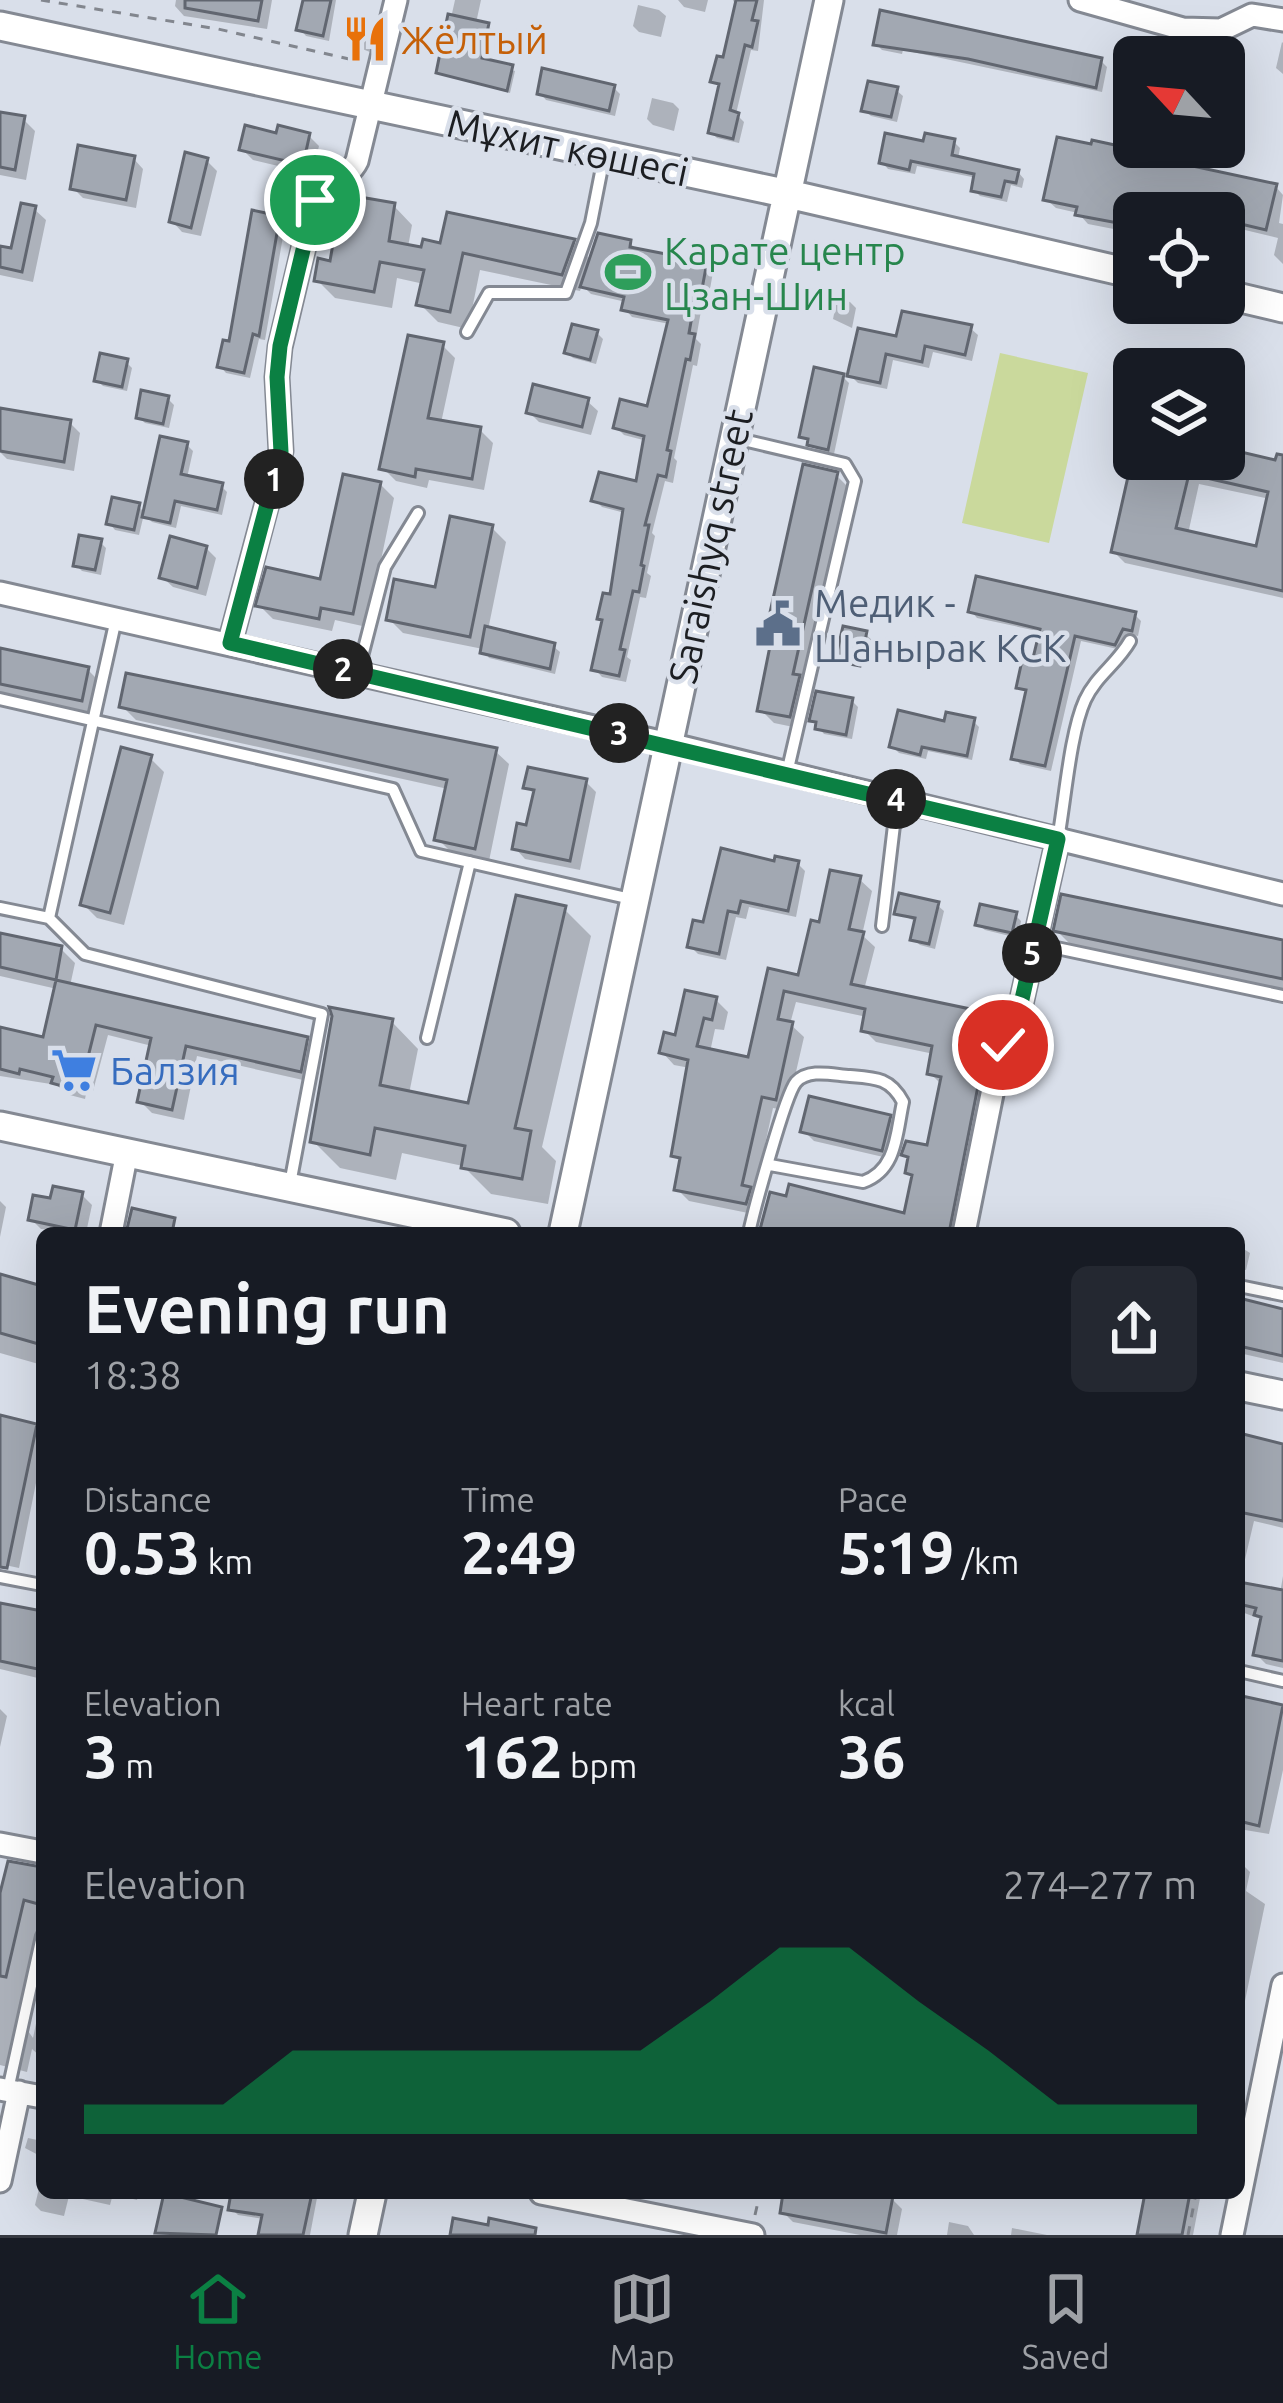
<!DOCTYPE html>
<html lang="en">
<head>
<meta charset="utf-8">
<style>
	:root { --surface:#171b24; --page:#242831; --text:#f1f3f6; --muted:#9ea1a6; --line:#363941; --accent:#0b8043 }
	body { margin:0; font-family:Ubuntu,sans-serif; background:var(--page); color:var(--text); height:100vh; display:flex; flex-direction:column; font-size:45px; white-space:nowrap }
	* { box-sizing:border-box; margin:0 }
	p { font-size:39px; color:var(--muted) }
	.icon { flex:none; width:66px; height:66px; fill:none; stroke:currentColor; stroke-width:2; stroke-linecap:round; stroke-linejoin:round }
	.map { position:relative; flex:1; overflow:hidden }
	.side { position:absolute; left:36px; top:1227px; width:1209px; height:972px; display:flex; flex-direction:column; background:var(--surface); border-radius:18px; box-shadow:0 12px 48px #0002 }
	.side>* { flex:none }
	.needle { width:78px; rotate:296deg }
	.buttons { position:absolute; left:1113px; top:36px; display:grid; gap:24px }
	.buttons a { display:grid; place-items:center; width:132px; height:132px; border-radius:18px; background:var(--surface); box-shadow:0 12px 48px #0002; font-size:60px }
	.pin { position:absolute; display:grid; place-items:center; width:102px; height:102px; color:#fff; margin:-51px; border:6px solid #fff; border-radius:50%; box-shadow:0 3px 12px #0007 }
	.km { position:absolute; width:60px; height:60px; margin:-30px; border-radius:50%; background:#222; color:#fff; font-size:33px; line-height:60px; text-align:center }
	.round { display:grid; place-items:center; flex:none; width:126px; height:126px; border-radius:18px; background:var(--page) }
	.headline { display:flex; align-items:center; justify-content:space-between; height:204px; padding:0 48px }
	h1 { font-size:66px; font-weight:700; line-height:90px }
	.stats { display:grid; grid-template-columns:repeat(3,1fr); gap:18px; height:204px; padding:12px 48px }
	.stats div { display:grid; align-content:center }
	.stats b { font-size:60px; font-weight:700 }
	.stats small { font-size:33px; font-weight:400 }
	.stats p { font-size:33px }
	.chart { height:336px; padding:24px 48px }
	.chart p { display:flex; justify-content:space-between }
	.chart svg { width:100%; height:216px; margin-top:12px; fill:var(--accent); opacity:.7 }
	.dock { display:flex; justify-content:space-around; align-items:center; height:168px; border-top:3px solid var(--line); background:var(--surface); font-size:33px; color:var(--muted) }
	.dock a { display:grid; justify-items:center; gap:6px }
	.dock .on { color:var(--accent) }
	.map>svg:first-child { display:block }
	.green { fill:#cad99c }
	.shadow { fill:#0003; fill-rule:evenodd }
	.building { fill:#a2a8b2; stroke:#616670; stroke-width:3; fill-rule:evenodd }
	.lines { fill:none; stroke-linecap:round; stroke-linejoin:round }
	.service-casing { stroke:#848993; stroke-width:16 }
	.minor-casing { stroke:#848993; stroke-width:27 }
	.tertiary-casing { stroke:#848993; stroke-width:33 }
	.path { stroke:#82868e; stroke-width:3; stroke-dasharray:9 9; stroke-linecap:butt }
	.service { stroke:#fff; stroke-width:10 }
	.minor { stroke:#fff; stroke-width:21 }
	.tertiary { stroke:#fff; stroke-width:27 }
	.route-casing { stroke:#fff; stroke-width:24 }
	.route { stroke:#0b8043; stroke-width:15 }
	.labels { text-anchor:middle; dominant-baseline:central; stroke-width:9; stroke-linejoin:round; paint-order:stroke }
	.food-label { font-size:39px; fill:#c56008; stroke:#d9dfea; text-anchor:start }
	.street-label { font-size:39px; fill:#1c1e22; stroke:#d9dfea }
	.leisure-label { font-size:39px; fill:#27864d; stroke:#d9dfea; text-anchor:start }
	.service-label { font-size:39px; fill:#4e5e75; stroke:#d9dfea; text-anchor:start }
	.shop-label { font-size:39px; fill:#366cbe; stroke:#d9dfea; text-anchor:start }
</style>
</head>
<body>
<div class="map">
<svg width="1283" height="2235" viewBox="0 0 1283 2235">
	<rect width="100%" height="100%" fill="#d9dfea"/>
	<path class="green" d="M1000 353 1088 373 1049 543 962 523Z"/>
	<path class="shadow" d="M176 0H272L267 29 184 16 175 6Z
		M306 0H336L329 41 306 36 300 29Z
		M455 0H481L476 23 491 29 484 62 515 71 510 93 439 72Z
		M678 0H708L705 12 684 7Z
		M733 0H764L758 51 751 50 736 114 744 122 739 143 717 138 711 132 721 89 714 81 725 61 737 9Z
		M638 5 659 10 666 16 661 37 639 32 633 26Z
		M362 30 374 35 370 52 357 47Z
		M1282 42 1283 43V74L1276 68Z
		M876 44 1101 61 1107 67 1102 92 903 50 902 54 882 50Z
		M614 88 620 94 615 116 546 100 540 93Z
		M896 90 903 96 897 122 871 116 864 110Z
		M652 98 673 103 679 109 674 131 653 125 647 119Z
		M0 115 23 119 35 131 26 180 0 175Z
		M1134 120V147H1168L1165 161 1276 187 1283 195 1279 223 1283 224V264L1274 255 1278 238 1224 225V213H1134V233L1088 224 1078 213 1056 208 1046 199 1128 151Z
		M309 136 319 146 312 174 253 160 242 149 278 137Z
		M954 142 960 148 958 159 1018 172 1024 179 1022 188 1011 185 1007 202 980 196 974 190 977 178 917 166 915 174 888 169 882 162Z
		M133 158 143 169 136 208 83 198 73 188Z
		M207 161 217 171 201 236 182 232 172 221Z
		M394 206 412 225 408 247 573 242 592 261 630 243 639 252 706 265 713 272 709 295 704 294 696 339 701 344 697 366 693 365 674 458 677 461 673 483 665 481 652 533 655 536 647 573 651 576 646 598 640 597 627 657 631 660 626 682 602 677 595 669 612 598 625 513 602 507 595 500 638 485 647 441 624 435 616 427 649 410 670 324 632 317 625 309 626 302 591 294 582 285 580 291 480 270 468 329 438 322 420 304 424 284 397 278 392 308 335 298 317 280 332 264 359 215Z
		M34 209 46 220 33 282 0 275V249L14 252Z
		M278 218 285 225 265 340 259 339 250 378 226 373 220 366Z
		M837 299 850 302 856 308 852 328 833 319Z
		M970 328 978 335 972 361 933 352 929 368 893 360 887 389 858 383 850 375 898 340Z
		M597 333 603 339 596 364 573 358 567 352Z
		M442 345 455 358 441 423 480 430 493 443 484 490 429 480 427 488 396 481 383 468Z
		M126 362 132 368 127 391 103 386 97 380Z
		M843 377 849 383 834 454 817 450 802 436Z
		M168 399 174 405 169 428 145 423 139 417Z
		M587 401 598 411 591 435 539 422 529 412Z
		M70 423 80 433 74 471 7 459 0 452V429Z
		M187 445 193 451 187 478 221 486 227 492 222 515 181 506 176 528 152 522 144 514 139 535 115 530 109 523 138 506 146 514Z
		M1224 451 1283 465V598L1125 563 1114 552 1135 459H1224ZM1199 484 1270 499 1258 550 1188 534Z
		M836 475 849 488 806 686 811 691 803 729 774 723 761 710 772 649 767 643Z
		M380 484 394 498 367 627 335 620 332 631 273 619 259 605 323 582Z
		M492 528 506 542 488 630 553 646 560 652 555 674 489 658 483 649 403 633 389 619 437 590Z
		M100 542 106 548 101 575 82 571 76 565Z
		M206 548 216 558 206 596 173 587 162 577Z
		M971 611 1135 615 1141 621 1138 636 1129 634 1122 650 1081 641 1051 771 1020 764 1014 758 1026 693 1020 687 1036 662 1042 632 977 618Z
		M865 634 872 640 867 665 842 660V663L839 660Z
		M0 651 88 670 102 684 95 713 0 693Z
		M852 701 858 707 852 739 824 734 812 720Z
		M122 706 495 751 509 764 489 861 452 853 438 839 448 789 136 720Z
		M973 721 979 727 972 760 928 751 926 759 899 753 892 746 947 725Z
		M150 758 164 772 124 925 97 918 83 904Z
		M586 782 596 792 580 870 525 859 515 848 529 829 536 796 527 787Z
		M797 863 805 871 796 917 749 907 746 919 736 917 726 960 698 954 690 946 706 926 776 865Z
		M859 879 872 891 862 935 875 947 864 990 997 1018 1009 1030 964 1233H761L906 1217 915 1179 908 1172 911 1160 905 1154 930 1149 943 1086 930 1073 934 1054 876 1042 864 1030 867 1017 796 1002 790 1024 804 1037 787 1111 773 1108 754 1195 758 1215 689 1201 677 1189 682 1164 674 1155 690 1068 674 1065 662 1052 716 1000 728 1012 724 1030 715 1029 710 1052 750 1061 770 972 800 979 821 925Z
		M937 905 944 911 935 949 920 945 913 939 917 922 897 913Z
		M564 909 591 936 542 1147 556 1161 548 1204 491 1194 463 1166 402 1153 396 1180 340 1168 313 1141 392 1022 418 1049 409 1094 470 1106Z
		M1015 915 1021 921 1018 938 985 930 978 924Z
		M1056 930 1283 943V994L1077 951Z
		M0 936 61 949 75 963 70 986 306 1040 318 1052 312 1082 197 1056 184 1120 152 1113 140 1101 152 1046 108 1035 93 1091 87 1089 85 1099 66 1094 57 1085 0 1076V1031L45 1041 57 989 0 976Z
		M889 1117 899 1128 892 1159 814 1141 804 1131Z
		M82 1195 92 1205 86 1233 41 1229 31 1219 53 1202Z
		M0 1201 6 1207 0 1237Z
		M1239 1246 1250 1253 1246 1270 1239 1269Z
		M0 1277 42 1289V1365L0 1353Z
		M1239 1302 1283 1312V1363L1239 1353Z
		M0 1418 35 1426 42 1433V1453L19 1568 0 1564Z
		M1239 1436 1283 1444V1528L1254 1521 1239 1585 1280 1593 1283 1576V1668L1266 1664 1256 1654 1263 1620 1239 1611Z
		M0 1606 42 1614V1679L0 1669Z
		M1244 1700 1283 1708V1770L1269 1834 1239 1829V1723Z
		M0 1709 7 1716 0 1747Z
		M1239 1861 1250 1872 1246 1891 1265 1904 1239 2030Z
		M42 1868V1930L21 2021 33 2038 42 1995V2058L32 2049 27 2072 0 2065V1888Z
		M28 2138 42 2141V2157L25 2148Z
		M42 2176V2193H139L137 2200 113 2194 110 2205 69 2196 64 2216 41 2211 35 2205Z
		M234 2193H312L317 2198 310 2235H261L264 2219 238 2215 232 2209Z
		M786 2193H859L892 2199 902 2209 897 2235H860L793 2222 783 2212Z
		M1115 2193H1201L1193 2235H1138L1144 2199Z
		M949 2222 968 2226 974 2235H947Z
		M1012 2228 1047 2235H1011Z"/>
	<path class="building" d="M185 0H262L258 21 185 8Z
		M303 0H331L323 36 296 30Z
		M736 0H757L752 20 758 21 752 47 745 45 730 110 739 113 733 139 708 133 719 84 710 82 717 56 723 57Z
		M880 10 1102 58 1096 88 968 59 873 45Z
		M448 14 489 23 482 58 513 65 507 91 436 73Z
		M542 68 615 85 609 111 537 94Z
		M868 81 898 87 891 117 861 111Z
		M0 112 25 116 15 170 0 167Z
		M245 125 276 133 278 125 310 133 303 165 239 150Z
		M885 133 923 141 925 133 955 139 952 155 1019 170 1016 183 1005 181 1001 197 971 191 974 174 911 161 909 170 879 163Z
		M1057 137 1091 144 1092 140 1133 149 1132 153 1277 184 1266 230 1224 220V213H1195L1161 205 1159 213H1134V226L1075 215 1077 207 1043 200Z
		M78 145 135 156 126 200 70 189Z
		M185 152 208 158 191 228 169 222Z
		M360 197 395 203 389 241 421 247 423 239 440 243 447 212 575 239 562 275 463 253 450 312 416 305 424 270 380 262 374 292 314 281 318 258 330 261 339 209 357 212Z
		M21 203 36 206 22 272 0 267V246L11 248Z
		M252 210 280 216 259 336 253 334 244 373 217 367 223 340 229 341Z
		M598 233 631 240 630 247 707 262 702 289 697 288 689 333 695 334 690 360 686 359 667 450 671 451 666 477 658 475 645 525H649L641 565 644 566 639 592 633 591 620 649 625 650 619 676 591 670 602 620 597 619 603 593 610 594 623 509 591 501 599 472 636 481 644 436 613 428 620 399 647 406 668 320 621 310 624 297 580 287Z
		M902 311 972 325 965 355 925 346 922 362 886 354 880 383 847 376 858 328 896 336Z
		M572 324 598 330 590 360 564 353Z
		M408 335 444 342 428 418 481 427 472 479 416 469 415 477 379 469Z
		M100 353 128 359 122 387 94 381Z
		M814 367 844 374 828 450 807 445 808 439 799 437Z
		M533 384 589 398 582 427 526 413Z
		M141 390 169 396 163 424 136 418Z
		M0 408 71 420 64 462 0 451Z
		M160 436 188 442 181 474 223 483 217 510 175 501 170 523 142 517Z
		M1224 448 1275 460 1277 454 1283 455V591L1111 552 1132 459H1224ZM1189 474 1268 492 1256 546 1176 528Z
		M803 464 838 472 793 674 800 675 790 717 757 711 770 646 763 644Z
		M343 474 381 482 353 614 321 608 319 619 255 606 266 567 320 579Z
		M112 497 140 503 134 530 106 524Z
		M450 516 493 525 470 637 386 620 394 579 435 587Z
		M79 535 102 539 95 570 73 566Z
		M170 536 207 546 197 588 159 578Z
		M976 576 1136 612 1132 631 1123 629 1115 645 1075 636 1045 766 1011 759 1026 690 1016 688 1023 656 1033 658 1040 629 968 612Z
		M485 626 555 643 550 669 480 653Z
		M843 626 867 631 860 666 835 661Z
		M0 648 89 667 82 701 0 684Z
		M126 673 497 748 475 849 434 840 447 780 119 707Z
		M816 691 853 698 846 735 815 729 816 722 809 721Z
		M898 710 944 721 946 712 975 718 967 756 922 747 920 755 889 747Z
		M121 747 152 755 110 913 80 905Z
		M528 767 587 779 570 861 512 849 517 823 526 825 534 790 523 788Z
		M721 848 774 861 775 856 799 861 788 911 741 901 738 913 728 911 719 954 687 947 693 920 703 922Z
		M830 870 861 876 849 929 864 932 851 984 999 1015 979 1081 949 1233H759L770 1192 786 1196 789 1184 904 1213 912 1175 905 1173 908 1157 901 1155 906 1141 927 1145 941 1077 927 1074 932 1046 861 1031 865 1009 784 991 778 1019 793 1022 776 1100 762 1097 742 1185 751 1187 746 1204 674 1190 680 1158 671 1156 688 1060 659 1053 664 1032 675 1035 685 990 717 997 712 1020 704 1018 697 1046 748 1057 768 968 798 975 811 920 819 922Z
		M899 893 939 902 929 944 910 940 915 918 894 914Z
		M1061 894 1283 940V979L1053 931Z
		M516 895 566 906 515 1128 531 1131 522 1179 461 1168 465 1146 375 1128 370 1155 310 1142 332 1016 329 1007 393 1019 380 1085 468 1103Z
		M980 904 1017 912 1012 933 975 925Z
		M0 933 62 946 56 980 0 967Z
		M56 980 308 1037 301 1072 186 1046 172 1110 137 1102 151 1038 96 1025 82 1081 76 1080 73 1089 51 1083 53 1077 20 1069 19 1074 0 1069V1027L43 1037Z
		M809 1096 891 1115 882 1151 800 1132Z
		M53 1186 83 1192 75 1230 28 1220 33 1195 50 1198Z
		M132 1208 175 1218 172 1233H126Z
		M0 1274 42 1286V1345L0 1333Z
		M1239 1298 1283 1309V1356L1239 1346Z
		M0 1415 37 1424 7 1568 0 1567Z
		M1239 1433 1283 1444V1521L1239 1512Z
		M1239 1582 1283 1590V1661L1253 1655 1261 1617 1254 1615 1256 1608 1239 1604Z
		M0 1603 42 1611V1670L0 1661Z
		M1242 1696 1283 1705 1259 1826 1239 1821Z
		M8 1861 42 1867V1905L24 1900 6 1977 0 1976V1893Z
		M164 2193 222 2207 216 2235 155 2233Z
		M231 2193H312L303 2235H258L262 2215 228 2210Z
		M783 2193 893 2196 886 2233 780 2213Z
		M1145 2193H1190L1182 2235H1137Z
		M453 2218 488 2225 489 2218 536 2228 535 2235H450Z"/>
	<g class="lines">
		<g class="service-casing">
			<path id="service" d="M467 332 489 293H566L591 223 604 157
				M739 439 845 464 855 481 787 773
				M358 672 385 567 418 513
				M0 699 393 789 421 851 631 899
				M1058 839C1065 801 1070 733 1085 700 1096 676 1117 664 1130 641
				M0 908 49 918 85 954 322 1014 290 1184
				M49 918 116 619
				M882 926 897 800
				M1033 943 1283 996
				M427 1038 470 862
				M749 1233C754 1210 785 1095 796 1082 809 1068 833 1075 850 1076 876 1078 890 1078 903 1102 896 1134 897 1170 863 1182L770 1165
				M1239 1286 1283 1295
				M0 1577 42 1585
				M1239 1671 1283 1681
				M8 2090 42 1936"/>
		</g>
		<g class="minor-casing">
			<path id="minor" d="M1080 0 1183 29 1221 30 1252 15 1283 20
				M0 593 669 744 1283 894
				M230 643 281 451 277 377 280 347 315 200C323 177 347 182 357 161L396 0
				M111 1233 127 1152
				M964 1233 994 1084 1003 1045 1018 1017 1058 839
				M0 1844 42 1852
				M0 2089 42 2097
				M0 2181 19 2092
				M541 2193 753 2235
				M1232 2235 1283 1985"/>
		</g>
		<g class="tertiary-casing">
			<path id="tertiary" d="M0 26 784 193 1134 274
				M1224 294 1283 308
				M0 1126 506 1233
				M563 1233 829 0
				M1239 1386 1283 1395
				M363 2235 372 2193"/>
		</g>
		<path class="path" d="M41 0 218 29 362 62
			M755 2215 760 2193
			M1188 2235 1196 2193"/>
		<use href="#service" class="service"/>
		<use href="#minor" class="minor"/>
		<use href="#tertiary" class="tertiary"/>
	</g>
	<g class="lines">
		<g class="route-casing">
			<path id="route" d="M315 200 280 346 277 377 281 452 230 643 1058 839 1018 1017 1003 1045"/>
		</g>
		<use href="#route" class="route"/>
	</g>
	<defs>
		<g id="restaurant-bare" transform="scale(3.6)"><path d="M-5-6h1v4h1v-4h1v4h1v-4h1v5L-1.5 .5V6h-2V.5L-5-1ZM5-6V6H3V1.5H1.5Q1.5-4 5-6Z" fill="#e8710a" stroke="#d9dfea" stroke-width="2.5" paint-order="stroke"/></g>
		<g id="stadium-bare" transform="scale(3.6)"><path d="M0-5a6.5 5 0 1 0 0 10a6.5 5 0 1 0 0-10ZM-3.5-1.8h7v3.6h-7Z" fill="#2e9e5b" stroke="#d9dfea" stroke-width="2.5" paint-order="stroke"/></g>
		<g id="civic-bare" transform="scale(3.6)"><path d="M-.6-6.5H3V-4.5H.6V-3L4-1V1h2V6H-6V1h2V-1L-.6-3ZM-1.2 2.5V6h2.4V2.5Z" fill="#5c6f8a" stroke="#d9dfea" stroke-width="2.5" paint-order="stroke"/></g>
		<g id="supermarket-bare" transform="scale(3.6)"><path d="M-6-5.5h2.5l.6 2H6L4.5 2H-2.5L-4.4-4H-6ZM-1.5 3.2a1.3 1.3 0 1 0 .1 0ZM3 3.2a1.3 1.3 0 1 0 .1 0Z" fill="#3f7fe0" stroke="#d9dfea" stroke-width="2.5" paint-order="stroke"/></g>
	</defs>
	<g fill-rule="evenodd">
		<use href="#restaurant-bare" x="365" y="39"/>
		<use href="#stadium-bare" x="628" y="272"/>
		<use href="#civic-bare" x="778" y="624"/>
		<use href="#supermarket-bare" x="74" y="1070"/>
	</g>
	<g class="labels">
		<g class="food-label">
			<text x="401" y="39">Жёлтый</text>
		</g>
		<g class="street-label">
			<text transform="translate(568 147) rotate(12)">Мұхит көшесі</text>
			<text transform="translate(710 546) rotate(-78)">Saraishyq street</text>
		</g>
		<g class="leisure-label">
			<text x="664" y="250">Карате центр<tspan x="664" dy="45">Цзан-Шин</tspan></text>
		</g>
		<g class="service-label">
			<text x="814" y="602">Медик -<tspan x="814" dy="45">Шанырак КСК</tspan></text>
		</g>
		<g class="shop-label">
			<text x="110" y="1070">Балзия</text>
		</g>
	</g>
</svg>
<div class="buttons">
<a><svg class="needle" viewBox="-14 -14 28 28"><path d="M0-13l5 13h-10z" fill="#e53935"/><path d="M0 13l5-13h-10z" fill="#9ea1a6"/></svg></a>
<a><svg class="icon" aria-label="locate" viewBox="0 0 24 24"><circle cx="12" cy="12" r="6"/><path d="M12 2v4M12 18v4M2 12h4M18 12h4"/></svg></a>
<a><svg class="icon" aria-label="layers" viewBox="0 0 24 24"><path d="M12 4l9 5-9 5-9-5zM3 14l9 5 9-5"/></svg></a>
</div>
<div class="pin" style="left:315px;top:200px;background:#1e9e55"><svg class="icon" aria-label="arrive" viewBox="0 0 24 24"><path d="M6 21V4h12l-3 4 3 4H6"/></svg></div>
<div class="pin" style="left:1003px;top:1045px;background:#d93025"><svg class="icon" aria-label="check" viewBox="0 0 24 24"><path d="M5 12l5 5 9-10"/></svg></div>
<b class="km" style="left:274px;top:479px">1</b>
<b class="km" style="left:343px;top:669px">2</b>
<b class="km" style="left:619px;top:733px">3</b>
<b class="km" style="left:896px;top:799px">4</b>
<b class="km" style="left:1032px;top:953px">5</b>
<section class="side">
<div class="headline"><div><h1>Evening run</h1><p>18:38</p></div><a class="round"><svg class="icon" aria-label="share" viewBox="0 0 24 24"><path d="M12 15V3M7 8l5-5 5 5M5 13v7h14v-7"/></svg></a></div>
<div class="stats">
<div><p>Distance</p><b>0.53<small> km</small></b></div>
<div><p>Time</p><b>2:49</b></div>
<div><p>Pace</p><b>5:19<small> /km</small></b></div>
</div>
<div class="stats">
<div><p>Elevation</p><b>3<small> m</small></b></div>
<div><p>Heart rate</p><b>162<small> bpm</small></b></div>
<div><p>kcal</p><b>36</b></div>
</div>
<div class="chart"><p><span>Elevation</span>274–277 m</p>
<svg viewBox="0 0 160 44" preserveAspectRatio="none"><path d="M0 44V38L10 38L20 38L30 27L40 27L50 27L60 27L70 27L80 27L90 17L100 6L110 6L120 17L130 27L140 38L150 38L160 38V44z"/></svg>
</div>
</section>
</div>
<nav class="dock">
<a class="on"><svg class="icon" aria-label="home" viewBox="0 0 24 24"><path d="M3 11l9-7 9 7M6 9v11h12V9"/></svg>Home</a>
<a><svg class="icon" aria-label="map" viewBox="0 0 24 24"><path d="M3 6l6-2 6 2 6-2v14l-6 2-6-2-6 2zM9 4v14M15 6v14"/></svg>Map</a>
<a><svg class="icon" aria-label="saved" viewBox="0 0 24 24"><path d="M7 4h10v16l-5-4-5 4z"/></svg>Saved</a>
</nav>
</body>
</html>
